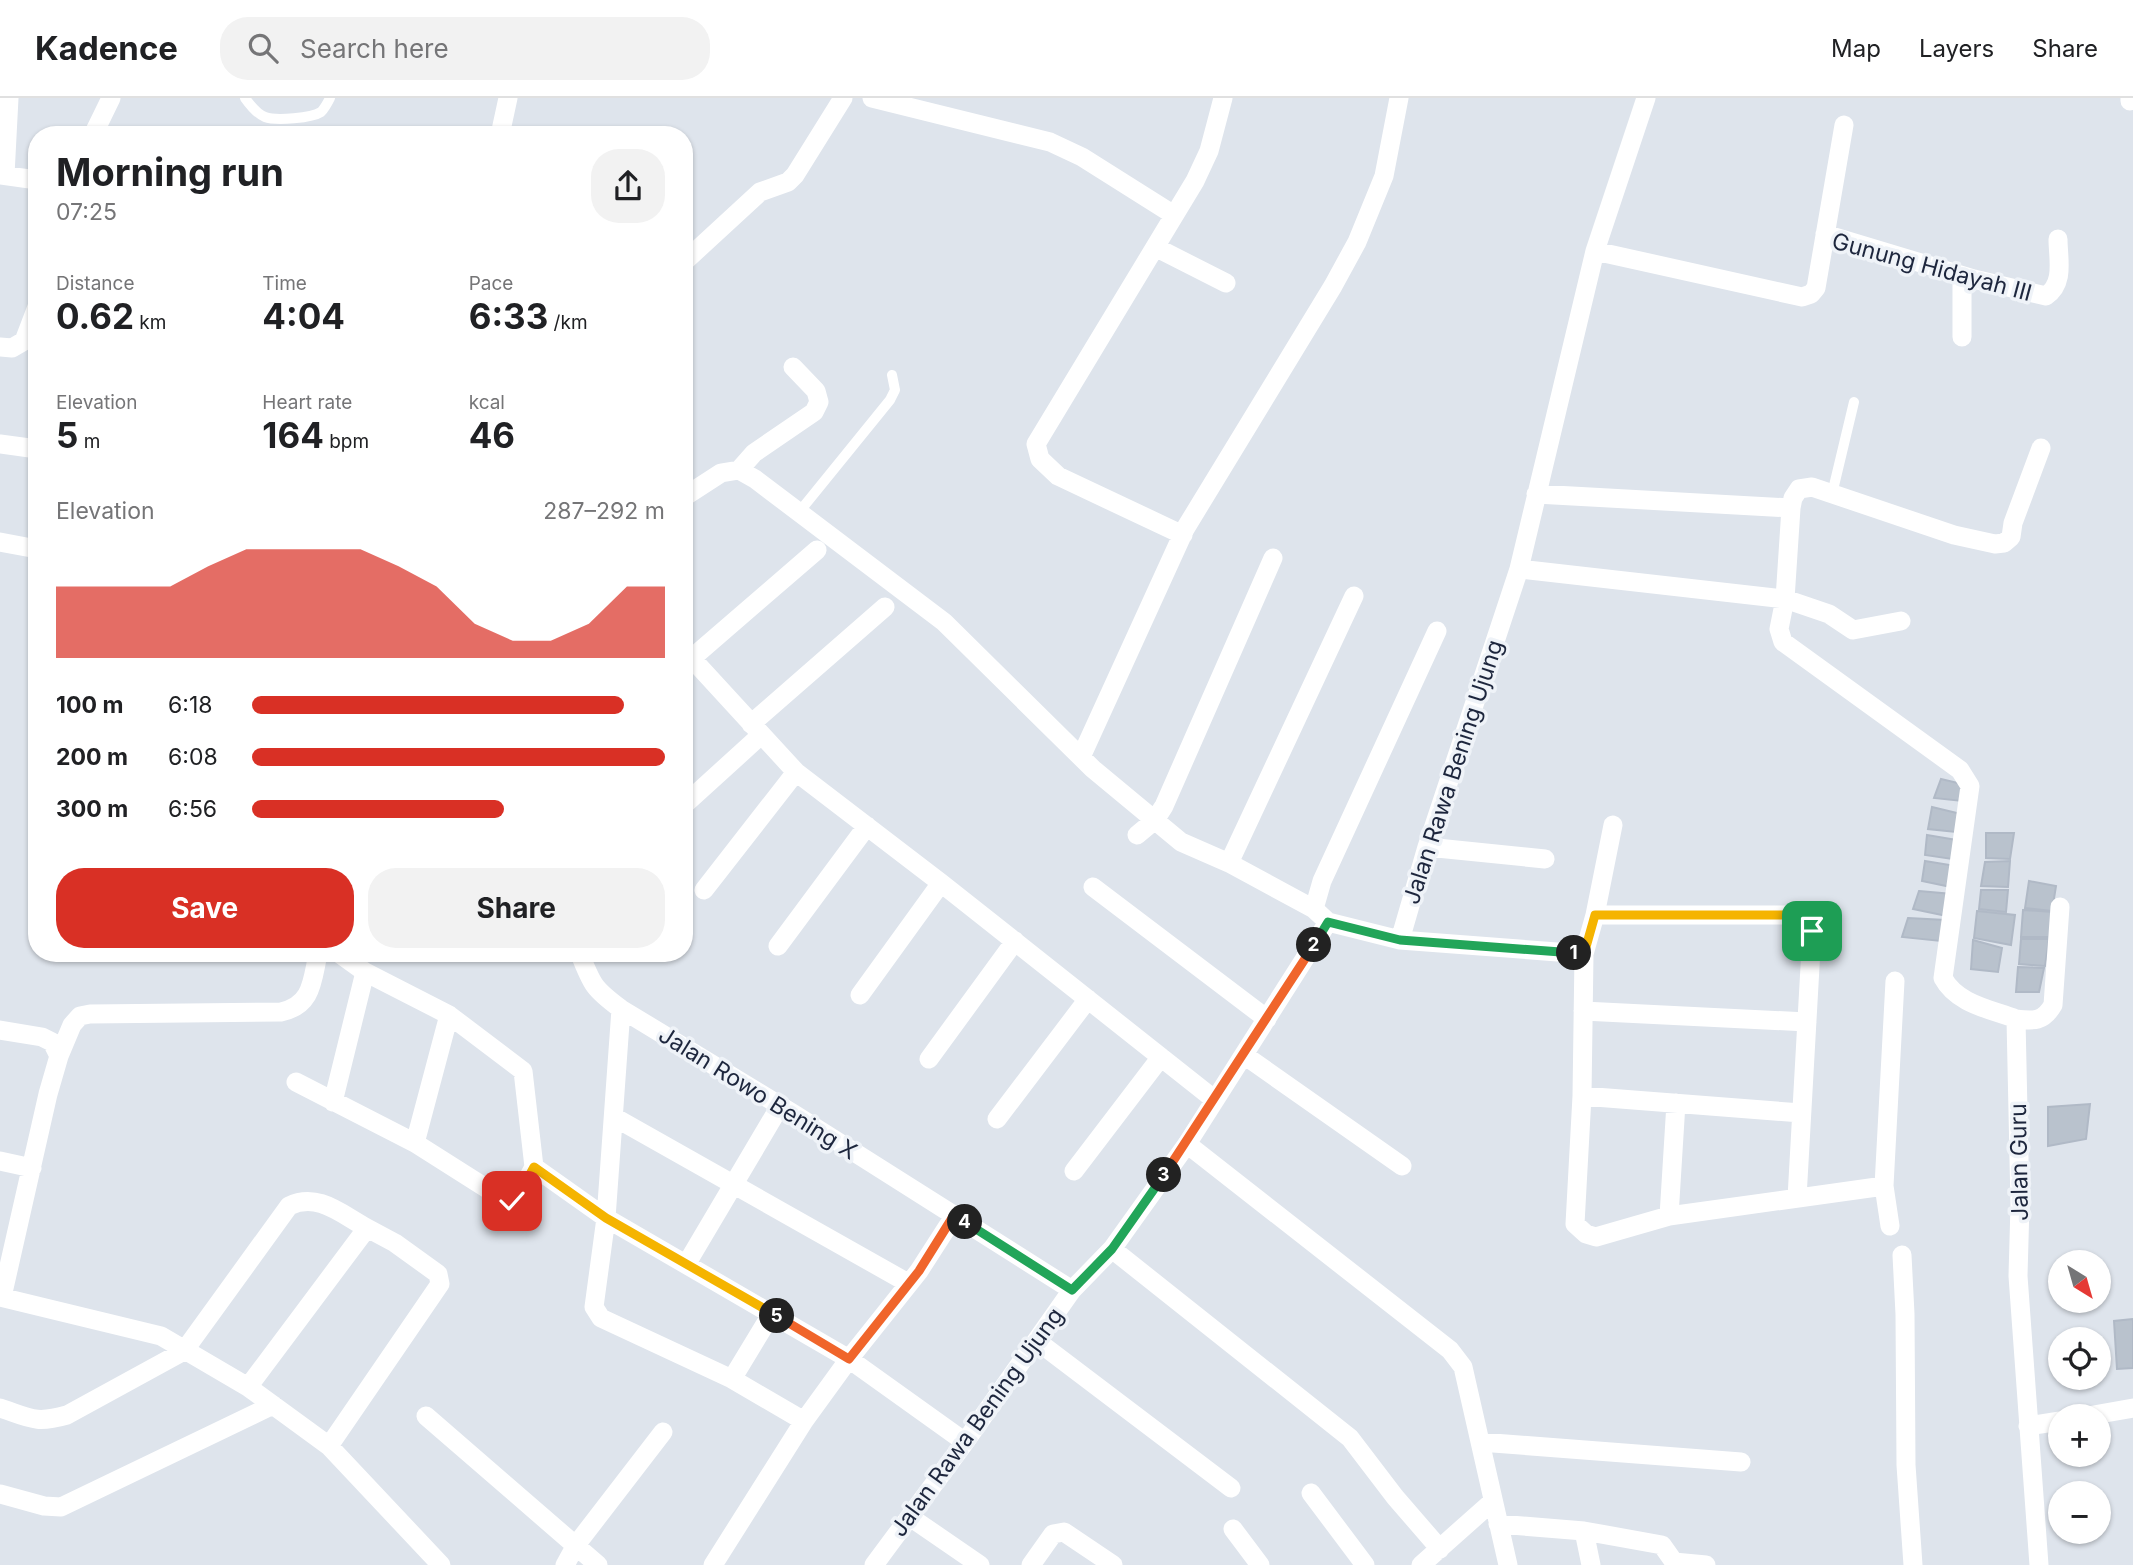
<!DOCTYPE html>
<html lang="en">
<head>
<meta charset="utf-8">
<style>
	:root { --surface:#fff; --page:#f2f2f2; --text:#202124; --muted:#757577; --line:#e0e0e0; --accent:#d93025 }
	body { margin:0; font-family:Inter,sans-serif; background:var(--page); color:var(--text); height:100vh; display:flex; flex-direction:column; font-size:26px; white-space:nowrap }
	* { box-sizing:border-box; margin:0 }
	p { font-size:23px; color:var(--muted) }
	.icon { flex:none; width:38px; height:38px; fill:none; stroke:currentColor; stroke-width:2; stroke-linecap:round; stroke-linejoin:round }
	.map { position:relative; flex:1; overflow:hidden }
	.panel { position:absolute; left:28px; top:28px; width:665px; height:836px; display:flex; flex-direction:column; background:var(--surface); border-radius:28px; box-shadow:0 2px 5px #0004 }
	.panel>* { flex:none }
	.needle { width:46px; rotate:143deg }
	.controls { position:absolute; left:2048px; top:1152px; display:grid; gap:14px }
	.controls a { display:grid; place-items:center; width:63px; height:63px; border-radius:50%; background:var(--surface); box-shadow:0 2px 5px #0004; font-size:35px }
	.pin { position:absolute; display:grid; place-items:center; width:60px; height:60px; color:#fff; margin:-30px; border-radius:14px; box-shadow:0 4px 10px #0006 }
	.km { position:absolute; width:35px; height:35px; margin:-18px; border-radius:50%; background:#222; color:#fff; font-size:19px; line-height:35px; text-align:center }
	.round { display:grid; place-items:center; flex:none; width:74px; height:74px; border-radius:28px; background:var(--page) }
	.overview { display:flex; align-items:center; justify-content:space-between; height:119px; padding:0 28px }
	h1 { font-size:38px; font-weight:700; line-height:52px }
	.stats { display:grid; grid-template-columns:repeat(3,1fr); gap:10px; height:119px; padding:7px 28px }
	.stats div { display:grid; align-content:center }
	.stats b { font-size:35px; font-weight:700 }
	.stats small { font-size:19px; font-weight:400 }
	.stats p { font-size:19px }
	.chart { height:196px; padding:14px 28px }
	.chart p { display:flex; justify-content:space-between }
	.chart svg { width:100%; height:126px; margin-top:7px; fill:var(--accent); opacity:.7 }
	.primary-button { display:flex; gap:14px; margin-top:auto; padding:14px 28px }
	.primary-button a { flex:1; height:80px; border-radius:28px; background:var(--accent); color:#fff; font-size:28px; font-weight:700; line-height:80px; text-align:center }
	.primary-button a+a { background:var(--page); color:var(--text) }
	ul { padding:0 28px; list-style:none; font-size:23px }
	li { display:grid; grid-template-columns:112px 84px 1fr; align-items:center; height:52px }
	li i { height:18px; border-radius:9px; background:var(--accent) }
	header { display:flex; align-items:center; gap:42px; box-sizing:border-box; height:98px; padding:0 35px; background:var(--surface); border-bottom:2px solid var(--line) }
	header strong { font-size:33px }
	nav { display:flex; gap:38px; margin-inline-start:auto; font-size:24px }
	.search { width:490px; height:63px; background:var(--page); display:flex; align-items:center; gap:18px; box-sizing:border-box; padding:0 24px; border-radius:28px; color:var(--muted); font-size:26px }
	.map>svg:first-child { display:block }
	.building { fill:#b9c2cd; stroke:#b0b9c6; stroke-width:2 }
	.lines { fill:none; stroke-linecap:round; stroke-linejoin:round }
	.lane { stroke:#fff; stroke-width:10 }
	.street { stroke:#fff; stroke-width:19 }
	.split-1-casing { stroke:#fff; stroke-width:14 }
	.split-2-casing { stroke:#fff; stroke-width:14 }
	.split-3-casing { stroke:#fff; stroke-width:14 }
	.split-4-casing { stroke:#fff; stroke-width:14 }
	.split-5-casing { stroke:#fff; stroke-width:14 }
	.split-6-casing { stroke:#fff; stroke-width:14 }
	.split-1 { stroke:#f5b400; stroke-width:9 }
	.split-2 { stroke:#22a559; stroke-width:9 }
	.split-3 { stroke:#f0652b; stroke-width:9 }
	.split-4 { stroke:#22a559; stroke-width:9 }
	.split-5 { stroke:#f0652b; stroke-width:9 }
	.split-6 { stroke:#f5b400; stroke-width:9 }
	.labels { text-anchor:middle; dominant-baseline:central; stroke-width:7; stroke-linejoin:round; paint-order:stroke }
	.street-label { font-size:23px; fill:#1d263d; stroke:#eff3f8 }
</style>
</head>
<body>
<header>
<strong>Kadence</strong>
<div class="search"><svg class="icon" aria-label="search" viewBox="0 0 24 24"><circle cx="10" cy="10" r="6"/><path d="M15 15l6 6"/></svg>Search here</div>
<nav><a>Map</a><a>Layers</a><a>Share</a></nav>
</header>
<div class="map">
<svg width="2133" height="1467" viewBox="0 0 2133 1467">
	<rect width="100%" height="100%" fill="#dee4ec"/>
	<path class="building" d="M1941 681 1962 686V703L1934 700Z
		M1932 709 1961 716 1956 734 1928 731Z
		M1986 735H2014L2010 761 1986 760Z
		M1927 737 1957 742 1952 761 1925 757Z
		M1925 763 1956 768 1951 789 1922 783Z
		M2010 763 2008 789 1981 788 1985 764Z
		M2029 783 2056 788 2052 813 2025 810Z
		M1981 792H2008L2006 814 1979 811Z
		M1919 793 1952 796 1947 818 1913 811Z
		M2023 812 2053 814 2049 839H2021Z
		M1977 813 2015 817 2011 847 1974 840Z
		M1908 820 1945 822 1941 843 1902 839Z
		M2021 841H2049L2045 868 2019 866Z
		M1973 842 2002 850 1998 874 1971 871Z
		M2018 869 2044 870 2039 894H2016Z
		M2090 1006 2086 1041 2048 1048V1009Z
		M2133 1221V1270L2117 1271 2114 1223Z"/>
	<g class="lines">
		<path class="lane" d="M245 0C250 7 257 16 265 19 276 23 312 20 321 14 325 10 328 4 330 0
			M1832 396 1854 304
			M800 413 890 302 895 292 892 277"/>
		<path class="street" d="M872 0 1050 44 1082 59 1174 117
			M2130 3V0
			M93 37 111 0
			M500 37 508 0
			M0 77 37 82
			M5 77 9 0
			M1825 136 1974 181 2046 198C2065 185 2058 161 2058 141
			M1155 149 1226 185
			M1595 153 1802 199 1811 196 1816 190 1844 27
			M684 164 760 94 788 84 795 77 843 0
			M1962 178V239
			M0 249 12 250 24 243 37 209
			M0 346 37 351
			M739 372 754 355 814 314 819 304 816 293 793 269
			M1536 396 1791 410
			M684 399 721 375 739 372 755 381 944 524 1093 671 1181 744 1229 765 1314 811 1328 824
			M1183 437 1058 378 1040 361 1036 346 1195 83 1209 53 1223 0
			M0 444 37 451
			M1519 471 1785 501 1829 516 1853 532 1901 523
			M684 552 796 674 941 785 1215 1002
			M692 560 817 452
			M751 626 885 509
			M1081 659 1185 431 1333 188 1357 144 1384 78 1399 0
			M684 707 761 637
			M1137 737 1155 722 1164 708 1273 460
			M1427 749 1545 761
			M1229 765 1354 498
			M1093 789 1267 921
			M704 792 796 674
			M1314 811 1322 783 1437 533
			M1595 817H1796L1808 823 1812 833 1797 1100
			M1400 842 1584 856 1582 998 1575 1126 1586 1136 1596 1139 1669 1118 1884 1088 1890 1128
			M778 848 867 728
			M340 856 365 874 449 917 523 973 534 1069 606 1120 849 1261 965 1344
			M580 856C592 887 594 891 621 911L794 1016 1072 1192
			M1584 856 1595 817 1613 727
			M860 897 941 785
			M621 911 606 1120 594 1209 601 1220 732 1281 804 1323
			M1583 913 1807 924
			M2016 921C2034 923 2043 924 2053 907L2060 809
			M0 932 42 939 52 944 59 958
			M1244 957 1402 1068
			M929 961 1015 843
			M296 984 415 1045 508 1104 517 1100 534 1069
			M1582 998 1801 1015
			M333 1004 365 874
			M614 1019 908 1185
			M997 1021 1088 901
			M415 1045 449 917
			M1187 1046 1450 1252 1463 1269 1508 1467
			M0 1063 32 1070
			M1074 1073 1161 959
			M1884 1088 1895 883
			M1669 1118 1676 1005
			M1112 1151 1350 1340 1395 1399 1440 1451
			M1902 1157 1905 1216 1906 1367 1913 1467
			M687 1165 780 1008
			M0 1199 161 1238 248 1289 329 1348 441 1467
			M2 1199 48 996 59 958 72 927 80 918 90 916 281 914C313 907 312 882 318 856
			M1037 1243 1231 1390
			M732 1281 772 1215
			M248 1289 367 1130 395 1145 438 1176 440 1186 329 1348
			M0 1310C30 1320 35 1326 67 1317L184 1253 289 1108C318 1094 341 1116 367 1130
			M426 1318 598 1467
			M2088 1318 2133 1310
			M2028 1328 2060 1323
			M1480 1344 1741 1364
			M1311 1395 1365 1467
			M0 1396 44 1408 61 1409 273 1307
			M910 1419 980 1467
			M1498 1426 1584 1433 1662 1447 1674 1464 1706 1467
			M1233 1431 1260 1467
			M1584 1433 1591 1467
			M565 1467 576 1447 663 1334
			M713 1467 804 1323 849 1261 919 1173 955 1117
			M874 1467 965 1344 1072 1192 1112 1151 1187 1046 1328 824 1400 842 1427 749 1519 471 1595 153 1646 0
			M1031 1467 1053 1436 1064 1434 1113 1467
			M1421 1467 1493 1403
			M2039 1467 2018 1178 2020 1107 2016 921C1990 911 1957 906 1943 880L1970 688 1960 672 1783 544 1779 531 1785 501 1791 410 1793 400 1799 391 1812 389 1954 437 1995 446 2004 445 2011 439 2013 425 2041 350"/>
	</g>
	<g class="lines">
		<g class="split-1-casing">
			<path id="split-1" d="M1574 855 1584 856 1595 817H1796L1808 823 1812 833"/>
		</g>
		<g class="split-2-casing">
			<path id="split-2" d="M1314 847 1328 824 1400 842 1574 855"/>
		</g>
		<g class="split-3-casing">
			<path id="split-3" d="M1164 1077 1314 847"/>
		</g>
		<g class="split-4-casing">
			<path id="split-4" d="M965 1124 1072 1192 1112 1151 1164 1077"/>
		</g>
		<g class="split-5-casing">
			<path id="split-5" d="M777 1218 849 1261 919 1173 954 1117 965 1124"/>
		</g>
		<g class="split-6-casing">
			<path id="split-6" d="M512 1103 517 1100 534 1069 606 1120 777 1218"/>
		</g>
		<use href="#split-1" class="split-1"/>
		<use href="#split-2" class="split-2"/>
		<use href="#split-3" class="split-3"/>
		<use href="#split-4" class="split-4"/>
		<use href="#split-5" class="split-5"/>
		<use href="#split-6" class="split-6"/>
	</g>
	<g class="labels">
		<g class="street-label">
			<text transform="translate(1932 169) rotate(15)">Gunung Hidayah III</text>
			<text transform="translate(1453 674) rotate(-72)">Jalan Rawa Bening Ujung</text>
			<text transform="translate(758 995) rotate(32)">Jalan Rowo Bening X</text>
			<text transform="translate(2019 1064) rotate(-91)">Jalan Guru</text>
			<text transform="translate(977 1324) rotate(-54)">Jalan Rawa Bening Ujung</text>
		</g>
	</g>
</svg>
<div class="controls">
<a><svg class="needle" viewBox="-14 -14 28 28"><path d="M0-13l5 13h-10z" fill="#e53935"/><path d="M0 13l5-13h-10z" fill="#757577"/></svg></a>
<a><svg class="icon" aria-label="locate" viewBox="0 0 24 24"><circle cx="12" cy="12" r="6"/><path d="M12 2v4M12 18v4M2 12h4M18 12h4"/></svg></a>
<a>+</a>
<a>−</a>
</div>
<div class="pin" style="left:1812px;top:833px;background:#1e9e55"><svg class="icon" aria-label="arrive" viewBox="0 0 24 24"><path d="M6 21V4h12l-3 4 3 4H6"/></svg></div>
<div class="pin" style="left:512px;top:1103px;background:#d93025"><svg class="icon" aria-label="check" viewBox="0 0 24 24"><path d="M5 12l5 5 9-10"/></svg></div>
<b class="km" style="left:1574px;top:855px">1</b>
<b class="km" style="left:1314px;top:847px">2</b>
<b class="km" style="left:1164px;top:1077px">3</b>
<b class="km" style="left:965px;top:1124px">4</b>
<b class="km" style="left:777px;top:1218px">5</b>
<section class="panel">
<div class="overview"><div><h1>Morning run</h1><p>07:25</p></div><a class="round"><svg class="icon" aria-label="share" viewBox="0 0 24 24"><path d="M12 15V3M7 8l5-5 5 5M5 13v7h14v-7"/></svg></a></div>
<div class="stats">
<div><p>Distance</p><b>0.62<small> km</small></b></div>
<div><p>Time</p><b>4:04</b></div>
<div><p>Pace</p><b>6:33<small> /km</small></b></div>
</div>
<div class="stats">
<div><p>Elevation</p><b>5<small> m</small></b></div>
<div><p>Heart rate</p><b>164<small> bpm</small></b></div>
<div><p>kcal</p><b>46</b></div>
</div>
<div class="chart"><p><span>Elevation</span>287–292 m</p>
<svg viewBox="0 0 160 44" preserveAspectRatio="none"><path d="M0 44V19L10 19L20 19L30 19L40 12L50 6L60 6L70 6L80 6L90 12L100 19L110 32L120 38L130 38L140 32L150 19L160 19V44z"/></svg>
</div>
<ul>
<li><b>100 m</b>6:18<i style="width:90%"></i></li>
<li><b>200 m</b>6:08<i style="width:100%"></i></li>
<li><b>300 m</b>6:56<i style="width:61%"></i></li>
</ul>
<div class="primary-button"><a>Save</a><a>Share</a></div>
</section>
</div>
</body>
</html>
